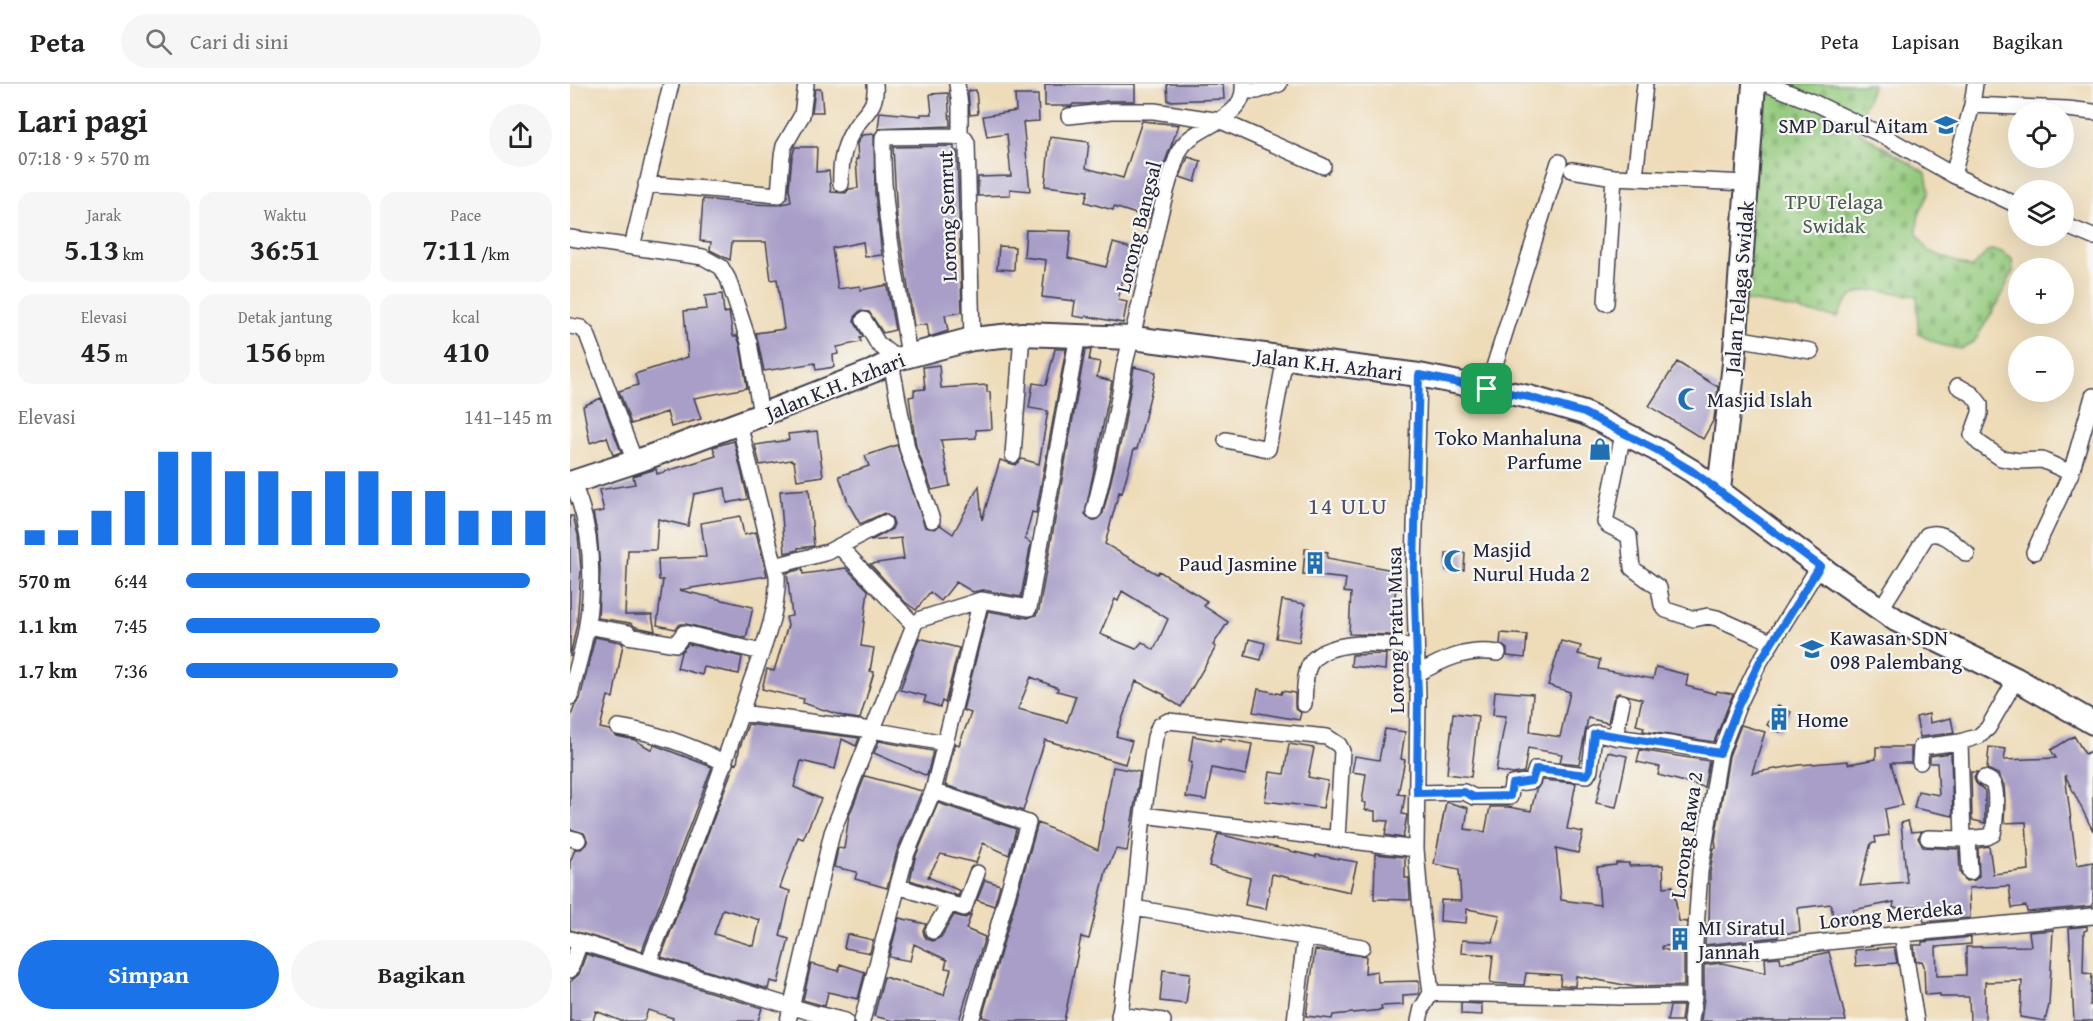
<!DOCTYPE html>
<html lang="id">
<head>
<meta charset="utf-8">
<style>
	:root { --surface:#fff; --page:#f6f6f6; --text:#222; --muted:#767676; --line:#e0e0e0; --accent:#1a73e8 }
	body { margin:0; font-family:"Gentium Book Plus",serif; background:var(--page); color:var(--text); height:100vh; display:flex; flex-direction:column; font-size:22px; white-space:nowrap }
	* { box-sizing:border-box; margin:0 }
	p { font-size:20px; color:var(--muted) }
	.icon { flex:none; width:33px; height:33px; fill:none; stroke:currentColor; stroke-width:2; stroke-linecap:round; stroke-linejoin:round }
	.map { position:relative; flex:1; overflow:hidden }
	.sheet { display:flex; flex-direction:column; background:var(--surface); width:570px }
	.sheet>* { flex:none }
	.fabs { position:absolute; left:1438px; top:18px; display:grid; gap:12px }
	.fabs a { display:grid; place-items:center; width:66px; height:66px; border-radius:50%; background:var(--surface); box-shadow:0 6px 24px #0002; font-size:30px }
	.pin { position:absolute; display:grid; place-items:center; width:51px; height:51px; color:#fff; margin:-26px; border-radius:12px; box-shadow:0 3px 9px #0006 }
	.round { display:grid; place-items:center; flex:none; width:63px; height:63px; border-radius:32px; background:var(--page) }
	.head { display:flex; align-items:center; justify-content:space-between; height:102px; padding:0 18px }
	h1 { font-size:33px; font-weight:700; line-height:45px }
	.stats { display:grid; grid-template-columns:repeat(3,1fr); gap:9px; height:102px; padding:6px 18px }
	.stats div { display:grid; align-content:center; border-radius:15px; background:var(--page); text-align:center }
	.stats b { font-size:30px; font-weight:700 }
	.stats small { font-size:16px; font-weight:400 }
	.stats p { font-size:16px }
	.chart { height:168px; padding:12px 18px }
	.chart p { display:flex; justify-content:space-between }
	.chart svg { width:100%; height:108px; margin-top:6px; stroke:var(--accent); stroke-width:6 }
	.action { display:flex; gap:12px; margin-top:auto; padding:12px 18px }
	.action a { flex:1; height:69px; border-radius:36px; background:var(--accent); color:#fff; font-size:24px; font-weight:700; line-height:69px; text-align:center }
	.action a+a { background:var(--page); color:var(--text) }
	ul { padding:0 18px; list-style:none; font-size:20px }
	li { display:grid; grid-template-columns:96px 72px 1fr; align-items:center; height:45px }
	li i { height:15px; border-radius:8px; background:var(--accent) }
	header { display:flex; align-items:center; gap:36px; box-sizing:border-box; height:84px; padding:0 30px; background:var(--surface); border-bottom:2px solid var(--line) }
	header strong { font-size:28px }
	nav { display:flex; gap:33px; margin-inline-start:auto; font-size:21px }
	.search { width:420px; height:54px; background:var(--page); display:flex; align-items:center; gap:15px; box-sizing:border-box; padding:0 21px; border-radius:33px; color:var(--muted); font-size:22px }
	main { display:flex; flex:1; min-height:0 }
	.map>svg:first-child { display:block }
	.cemetery { fill:url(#cemetery-stones); stroke:#5a765b; stroke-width:1.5 }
	.building { fill:#a89ec8; fill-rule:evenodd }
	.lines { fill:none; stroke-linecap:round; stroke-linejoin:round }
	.street-casing { stroke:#413e4e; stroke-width:18 }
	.secondary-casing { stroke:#413e4e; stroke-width:26 }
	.street { stroke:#fff; stroke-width:15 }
	.secondary { stroke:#fff; stroke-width:22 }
	.route-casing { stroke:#fff; stroke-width:12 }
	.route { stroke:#1a73e8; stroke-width:8 }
	.labels { text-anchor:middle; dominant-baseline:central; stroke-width:4.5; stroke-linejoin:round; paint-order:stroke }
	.poi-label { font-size:21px; fill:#22223b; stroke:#f6f6f2; text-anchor:start }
	.park-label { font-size:21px; fill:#4a5c51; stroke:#f6f6f2 }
	.street-label { font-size:21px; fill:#22223b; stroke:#f6f6f2 }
	.quarter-label { font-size:24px; letter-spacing:1.5px; fill:#514d6c; stroke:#f6f6f2 }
</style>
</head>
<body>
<header>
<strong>Peta</strong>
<div class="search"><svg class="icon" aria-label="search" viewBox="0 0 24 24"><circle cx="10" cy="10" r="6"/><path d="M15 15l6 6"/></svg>Cari di sini</div>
<nav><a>Peta</a><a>Lapisan</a><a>Bagikan</a></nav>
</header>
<main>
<section class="sheet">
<div class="head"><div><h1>Lari pagi</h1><p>07:18 · 9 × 570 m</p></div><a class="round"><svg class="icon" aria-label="share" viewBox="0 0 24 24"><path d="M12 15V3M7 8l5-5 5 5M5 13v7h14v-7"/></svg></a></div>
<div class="stats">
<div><p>Jarak</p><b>5.13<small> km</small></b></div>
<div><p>Waktu</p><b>36:51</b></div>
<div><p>Pace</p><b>7:11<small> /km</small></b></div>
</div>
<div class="stats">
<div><p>Elevasi</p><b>45<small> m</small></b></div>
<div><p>Detak jantung</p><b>156<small> bpm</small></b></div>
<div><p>kcal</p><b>410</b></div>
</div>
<div class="chart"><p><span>Elevasi</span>141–145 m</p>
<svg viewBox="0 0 160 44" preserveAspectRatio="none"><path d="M5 44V38M15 44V38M25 44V30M35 44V22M45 44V6M55 44V6M65 44V14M75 44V14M85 44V22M95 44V14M105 44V14M115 44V22M125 44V22M135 44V30M145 44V30M155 44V30"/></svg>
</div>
<ul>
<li><b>570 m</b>6:44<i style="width:94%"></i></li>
<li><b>1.1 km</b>7:45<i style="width:53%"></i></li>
<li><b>1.7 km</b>7:36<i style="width:58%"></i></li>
</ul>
<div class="action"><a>Simpan</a><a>Bagikan</a></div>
</section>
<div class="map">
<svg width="1523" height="937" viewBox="0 0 1523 937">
	<defs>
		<pattern id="cemetery-stones" width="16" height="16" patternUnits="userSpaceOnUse" patternTransform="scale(1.5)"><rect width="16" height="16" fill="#93c97b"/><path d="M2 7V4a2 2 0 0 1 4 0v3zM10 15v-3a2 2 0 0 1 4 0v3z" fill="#7eac6b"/></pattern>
	</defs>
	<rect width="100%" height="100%" fill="#f6f6f2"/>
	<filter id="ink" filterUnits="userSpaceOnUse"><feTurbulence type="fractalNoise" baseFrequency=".0167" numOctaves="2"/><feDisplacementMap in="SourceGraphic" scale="12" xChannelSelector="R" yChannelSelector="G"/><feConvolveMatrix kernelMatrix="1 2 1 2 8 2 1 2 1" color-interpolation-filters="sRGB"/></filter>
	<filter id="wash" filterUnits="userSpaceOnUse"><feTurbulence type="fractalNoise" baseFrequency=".008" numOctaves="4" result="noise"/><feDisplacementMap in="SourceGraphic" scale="24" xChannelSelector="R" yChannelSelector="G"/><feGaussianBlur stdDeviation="1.35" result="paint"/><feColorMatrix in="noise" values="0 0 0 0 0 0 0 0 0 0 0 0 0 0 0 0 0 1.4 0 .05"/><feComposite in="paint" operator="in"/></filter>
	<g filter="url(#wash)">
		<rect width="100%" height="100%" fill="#eedcb9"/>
		<path class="cemetery" d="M1194 0H1303L1292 30 1289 48 1356 89 1359 107 1348 134 1347 150 1358 167 1402 184 1419 166 1430 167 1442 175 1443 187 1428 219 1404 258 1390 265 1371 261 1348 250 1347 212C1315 209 1282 193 1268 233 1236 230 1206 219 1174 217L1185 84 1195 25Z"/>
		<g id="blocks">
			<path class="building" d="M475 0H565V17H537L517 20H503L502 22H475Z
				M597 0H653L654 15 598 17Z
				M245 5H251L253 28H242Z
				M406 6 408 30 400 31 398 7Z
				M378 9 380 42 308 45 310 28 351 32V30H362L360 10Z
				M445 11H468L469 37 453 38 460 107 440 105V111L408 112V93L441 92 437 50 417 53 413 32 446 27Z
				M572 37 609 41 593 83 579 134 544 123 543 126 515 118 518 107 475 102 480 53 519 58 516 84 553 94Z
				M304 50 305 109 312 171 295 173 293 158 262 164 268 205 290 202V206L317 201 325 246 313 249 299 228 290 227 286 231 284 237 293 253 290 254 291 258 267 263 268 270 263 271 264 283 246 286 245 279 194 287 186 249 214 245 207 195 201 196 196 158H162L160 176 140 166 141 158 130 157 133 115 182 120 208 121 221 118 219 104 222 73 225 63H247L246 88 259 87 261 108 276 109 279 105 288 104 286 75H288L287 60 289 56 292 51Z
				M384 62V67H387L392 228 375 231 378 247 359 253 357 240 344 242 327 134 323 63Z
				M618 73 631 77 625 98 610 93Z
				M456 146 501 147 498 174 536 183 543 159 572 167 568 185 556 183 548 216 557 218 553 239 516 232 515 234 503 232 505 217 472 213 476 176 454 173Z
				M429 162 445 163 444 186 427 185Z
				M152 210 154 229 159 228 163 252H167L170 260 177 304 124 314 131 335 101 343 97 328 61 340 49 307 68 301 65 290 118 273 114 227 137 225 135 212Z
				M485 265H496L466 429 462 428 455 455 461 459 451 513 413 506 403 508 386 498 371 517 360 508 346 526 335 518 300 480 334 475 331 454 300 457 322 445 324 440 322 434 314 429 290 440 279 421 269 392 299 382 295 372 327 361 355 443 365 445 370 441 383 450 409 402 412 436 430 376 445 381 452 375 469 380 478 327 459 324 463 299 476 301Z
				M515 266H521L519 276 530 278 527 293 542 297 515 430 521 436H526L533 429 553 348 564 283 586 288 567 365H564L552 409 549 408 535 460 587 490 589 487 637 517 634 522 658 538 643 561 646 563 611 623 594 612 595 611 566 597 546 652 562 657 555 680 475 656 453 727 375 701 385 659 389 661 401 629 393 626 418 527 458 534 466 531 469 526ZM552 507 598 535 584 566 572 558 566 565 530 550 545 515 548 517ZM461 593 488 604 487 607 506 612 497 638 448 625Z
				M1107 278 1148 303 1144 335 1133 355 1079 322Z
				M369 281 371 304 417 301V308H420L422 345 406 346V354L371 356 380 402 362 406 346 362 339 313 344 312V306L355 305 353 283Z
				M31 314 51 368 43 371 37 353 20 359 13 322Z
				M247 347 253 392 227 396 224 377 221 376 190 381 185 361 219 356 218 350Z
				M164 357 178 415 157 419 155 404 124 410 118 442 88 435 86 466H58L55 531H82L85 547 66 543 60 539 28 534 30 485 27 449 23 429 34 427 29 406 65 400 63 392 86 385 87 390 146 372 143 363Z
				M239 405 244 462 228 464V466L215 469 210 407Z
				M0 432H3L8 451 11 486 7 539 0 573Z
				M170 432 174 451 186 448 197 492 109 506 183 523 176 554 116 540H110L105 545 87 541 93 496H89L88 475 136 473 131 439Z
				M735 465 758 468 757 474 829 487 822 529H826L824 551 779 550 781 509 774 508 776 495 733 490Z
				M876 469H895L894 486H876Z
				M276 484 298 506 291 562 304 564 300 587 304 588 290 635 276 633 233 619 234 615 192 605 197 585 204 587 218 541 216 533 222 532 217 489 232 485 233 490Z
				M712 516 735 520 729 558 706 554Z
				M931 549 957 551 955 574 937 572V565L930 560Z
				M25 553 50 558 53 560 43 614 38 612 30 644 39 646 46 652 65 656 82 666 84 661 87 662 142 683 72 867 0 846V778L5 765H11L18 758 14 749 0 745V635L5 621 10 615Z
				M349 554 389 564 375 619 372 617 370 623 354 618 356 612 330 606Z
				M679 555 695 559 691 576 675 572Z
				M991 557 1011 562 1008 570 1030 576 1028 585 1083 595 1086 583 1118 591 1116 602 1146 610 1147 607 1163 610 1144 658 1073 647 1074 643 1066 641 1072 615 1049 609 1046 610 1043 616 1038 639 1018 634 1009 680 990 678 992 670 958 664 954 688 943 690 926 687 936 632 923 631 925 607 963 610 960 648 990 653 1000 608 978 601Z
				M118 560 172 573 169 590 134 583 132 591 107 584 111 568Z
				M816 570 815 586 781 582 782 571Z
				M688 605 711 610 712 607 725 609V624L731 629 729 636 683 628Z
				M1208 621 1221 628 1210 648 1197 641Z
				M883 629 908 632 901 693 877 690Z
				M1359 630 1360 639 1381 634 1384 649 1350 653 1346 633Z
				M178 640 289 654 286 662 272 655 265 685 231 677 224 703 251 715 233 755 228 753 210 804 220 807 210 852 219 855 208 899 200 897 198 905 91 873 162 686 165 679 167 680 169 666ZM153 825 190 836 184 862 144 850Z
				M1171 641 1195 648 1182 689 1229 681 1278 677V680L1306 675V663H1341V679H1321L1333 721 1315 725 1319 751 1305 753 1306 759H1301L1290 802 1337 798 1331 739 1338 737 1341 748 1352 747 1348 754 1353 763 1389 765 1390 789 1396 797 1405 796 1409 792 1408 764 1419 762 1423 790 1459 786 1456 738 1434 739 1435 716 1434 701 1428 690 1417 685 1419 663 1436 665 1434 676 1486 674 1481 666 1504 652 1515 670 1523 666V747L1495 691 1507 781 1523 778V822L1457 828 1456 822 1442 824 1439 802 1399 804 1400 834 1354 838 1349 822 1323 824 1324 818 1283 826 1285 836 1264 840 1261 820 1228 824 1230 848 1208 850V853L1135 861 1136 841H1139L1140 789 1144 764H1146L1145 756 1159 672Z
				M815 645 835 648 831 675 835 676 828 710 835 711 832 730 837 731 833 754 815 751 818 737 805 736V727L795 726 796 719 792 718 796 690 782 688 785 672 809 676Z
				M623 652 650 657 651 654 682 660 676 691 642 684 636 716 616 713 622 678H619Z
				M309 657 363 667 357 692 304 669Z
				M719 660 744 664 738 693 758 697 753 724 695 717 700 688 714 690Z
				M1070 666 1139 677 1134 703 1088 691 1090 683 1067 678Z
				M1038 668 1057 672 1046 723 1026 719Z
				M1381 669 1383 732 1344 724 1348 707 1369 711 1367 679H1360V672Z
				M543 683 570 688 557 767 546 765 536 787 519 855 511 853 494 937H426L412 933 468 739 528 766Z
				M1401 688H1407L1404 694 1406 699 1415 707V739L1402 736Z
				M295 692 352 707 327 767 317 804 285 795 287 788 264 783 268 764 274 765 279 732Z
				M973 696 1006 699 997 745 1013 748 1008 769 986 764 991 816 1030 821 1027 783 1046 781V779H1059V782L1093 781 1094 803 1103 802 1109 837 1117 838 1115 861 1092 862V865L1114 870V902L1065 903 1006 892 1005 902H1000L990 901 991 891 956 889 954 901 920 899 923 871 891 869 892 856 923 858 930 831 897 825 896 839 870 837 871 816 891 817 889 785 864 780 876 718 898 724 895 745 915 748 920 723H938L961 727 966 706Z
				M368 719 446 745 439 771 413 759 406 779 371 770 358 793 390 807 388 812 340 796 345 774Z
				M648 750 746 773V771L787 778 780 808 702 790 696 825 675 821 680 794 639 782Z
				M805 770 835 773V794H839L840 816 804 815Z
				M415 796 430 801 424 822 407 816Z
				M384 831 395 834 401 831 396 845 415 853 389 937H323L304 932 314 893 374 911 381 885 375 884 377 876 344 860 340 877 319 873 329 834 356 840 353 846 354 851 357 855 363 857 371 853Z
				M1517 842V846L1514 847 1513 889 1522 890 1520 921H1523V937H1504L1499 844Z
				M1483 846 1479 921 1475 937 1450 933 1452 897 1415 898V937H1400L1399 913H1370V910L1355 911 1354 882 1352 877 1346 878 1344 861H1352V858L1401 853V860L1366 863 1367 892 1396 891V863L1461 862 1459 848Z
				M277 850 303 856 300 869 274 864Z
				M1324 863 1327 879 1286 882 1285 866Z
				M745 866 796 872 795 889 807 887 808 898 849 897V910L833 911V921L811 922 812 926 763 931 762 935 736 932Z
				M1259 868 1276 937H1131L1134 913V881L1152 879 1196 889 1195 874 1210 873 1211 879Z
				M16 870 192 924 188 937H102L103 934 78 926 74 937H51L26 927 23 937H0V898L9 890Z
				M241 880 269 887 270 880 295 888 288 915 258 908 255 922 233 916Z
				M593 886 620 889 616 920 590 917Z
				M891 919 912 920V931L891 930Z
				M1100 922H1113L1111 937H1097Z"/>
		</g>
	</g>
	<g filter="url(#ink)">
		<use href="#blocks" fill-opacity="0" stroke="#413e4e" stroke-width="1.5"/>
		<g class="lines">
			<g class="street-casing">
				<path id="street" d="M387 0 390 21V52
					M1197 0 1245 19 1314 52 1383 91 1449 122
					M673 7H687L709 0
					M1402 21 1497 25 1523 28
					M499 32 542 27H584L651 37 753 82
					M1002 86 1044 93 1178 99
					M1383 91 1402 21 1405 0
					M1065 93 1075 0
					M76 100 209 111 212 72 214 62 232 31 236 0
					M271 100C270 82 273 62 284 45 295 27 307 25 305 0
					M1494 141 1523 153
					M0 154 133 173 151 183 158 195 179 258 191 331
					M62 163 101 0
					M1036 219 1044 93
					M294 236 308 260 327 275
					M0 242 11 244 17 250 65 378
					M1166 254 1241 267
					M339 272C328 199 311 127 313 53L385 52 395 55 397 59 402 255
					M321 278 337 364 362 436
					M849 291 844 483 848 612 846 765 851 827 861 909
					M1388 302 1402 310 1410 320V329L1402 351 1409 359 1431 374 1449 377 1472 376 1501 389
					M917 305 989 78
					M1053 350 1035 438 1038 441 1059 452 1062 484 1089 504 1092 521 1096 526 1124 535 1138 532 1147 534 1201 558
					M656 356 698 365 715 274
					M443 371 452 250
					M524 427C533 391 542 355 548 319 551 306 552 292 555 279 562 253 568 229 574 203 584 158 592 113 608 70 619 40 677 39 673 0
					M1464 468 1501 389 1523 312
					M205 482 258 468 314 439
					M1310 526 1357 451C1373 445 1386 461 1397 470
					M351 535 411 516
					M17 542 58 549V552L106 560 114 549 191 568
					M847 590C874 575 897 564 928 569
					M0 613C5 589 14 564 17 540 24 493 22 442 2 398
					M1052 618 1045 653 1100 660 1150 669
					M734 620C735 608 734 593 739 582 753 552 820 560 846 563
					M171 629 302 646 375 659
					M48 643C87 649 120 661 155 679
					M1390 658 1393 755 1417 753 1423 750C1425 740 1428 708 1423 700 1421 696 1418 696 1414 694
					M1350 678 1351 663 1390 658 1409 652 1418 644 1446 595
					M847 709 894 708 904 713H940L942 700 962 697 966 685 1017 691 1020 686 1024 650 1027 649 1045 653
					M0 754 8 756
					M1358 754 1393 755
					M767 755 846 765
					M1398 755 1400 788
					M328 802 394 824 407 789
					M564 824 573 731 585 653 589 642 598 637 757 653 769 661 772 667 767 755 573 731
					M363 847 380 819
					M1332 850 1346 937
					M0 855 243 929 275 937
					M1124 872 1332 850 1523 832
					M78 879C114 787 150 695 180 601 192 566 209 528 207 491L169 339
					M0 886 10 858
					M861 909 1054 913 1124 912V872L1130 788 1150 669 1168 622 1189 579 1250 481
					M549 931 593 937
					M218 937 262 749 344 541 270 463
					M292 937 336 771 363 707
					M401 937 458 739 363 707 411 516 459 524 508 251
					M549 937 564 824 792 863
					M725 937 735 853
					M849 937 852 924 861 909
					M1121 937 1124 912"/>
			</g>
			<g class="secondary-casing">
				<path id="secondary" d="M0 399 73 375 191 331 303 287 327 275 402 255 452 250 563 254 849 291 959 313 1014 329 1087 366 1122 387 1260 490 1326 536 1446 595 1523 639
					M1149 405 1164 280 1184 0"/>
			</g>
			<use href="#street" class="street"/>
			<use href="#secondary" class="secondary"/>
		</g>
	</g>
	<g class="lines" filter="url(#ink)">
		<g class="route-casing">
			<path id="route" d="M849 291 959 313 1014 329 1087 366 1122 387 1250 482 1189 579 1168 622 1150 669 1027 649 1024 650 1020 686 1017 691 966 685 962 697 942 700 940 712 904 713 894 708 847 709 848 612 844 483Z"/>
		</g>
		<use href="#route" class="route"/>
	</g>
	<defs>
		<g id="school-bare" transform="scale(1.8)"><path d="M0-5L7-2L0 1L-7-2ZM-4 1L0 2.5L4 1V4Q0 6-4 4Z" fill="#1f6fb2" stroke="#f6f6f2" stroke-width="2.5" paint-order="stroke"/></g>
		<g id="mosque-bare" transform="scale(1.8)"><path d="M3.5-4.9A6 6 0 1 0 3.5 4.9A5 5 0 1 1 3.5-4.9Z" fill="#1f6fb2" stroke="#f6f6f2" stroke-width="2.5" paint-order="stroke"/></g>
		<g id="shop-bare" transform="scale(1.8)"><path d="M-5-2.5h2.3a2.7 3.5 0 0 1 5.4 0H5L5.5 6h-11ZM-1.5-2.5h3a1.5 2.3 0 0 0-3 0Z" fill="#1f6fb2" stroke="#f6f6f2" stroke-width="2.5" paint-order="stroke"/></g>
		<g id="building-bare" transform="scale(1.8)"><path d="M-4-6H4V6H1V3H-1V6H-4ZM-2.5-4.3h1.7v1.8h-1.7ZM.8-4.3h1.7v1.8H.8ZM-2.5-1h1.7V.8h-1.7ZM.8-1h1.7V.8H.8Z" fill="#1f6fb2" stroke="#f6f6f2" stroke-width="2.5" paint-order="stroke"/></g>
	</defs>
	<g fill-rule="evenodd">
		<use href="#school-bare" x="1376" y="41"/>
		<use href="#mosque-bare" x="1119" y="315"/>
		<use href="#shop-bare" x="1030" y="365"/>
		<use href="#mosque-bare" x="885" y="477"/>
		<use href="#building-bare" x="745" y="479"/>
		<use href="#school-bare" x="1242" y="565"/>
		<use href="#building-bare" x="1209" y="635"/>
		<use href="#building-bare" x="1110" y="855"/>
	</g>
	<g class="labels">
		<g class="poi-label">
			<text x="1358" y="41" text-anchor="end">SMP Darul Aitam</text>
			<text x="1137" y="315">Masjid Islah</text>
			<text x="1012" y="353" text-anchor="end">Toko Manhaluna<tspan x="1012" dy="24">Parfume</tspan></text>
			<text x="903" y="465">Masjid<tspan x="903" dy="24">Nurul Huda 2</tspan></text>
			<text x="727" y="479" text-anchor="end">Paud Jasmine</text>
			<text x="1260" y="553">Kawasan SDN<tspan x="1260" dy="24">098 Palembang</tspan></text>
			<text x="1227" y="635">Home</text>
			<text x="1128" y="843">MI Siratul<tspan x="1128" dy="24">Jannah</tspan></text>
		</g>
		<g class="park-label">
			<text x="1264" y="117">TPU Telaga<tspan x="1264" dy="24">Swidak</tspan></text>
		</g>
		<g class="street-label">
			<text transform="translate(377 132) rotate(-92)">Lorong Semrut</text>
			<text transform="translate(568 143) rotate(-76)">Lorong Bangsal</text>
			<text transform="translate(1169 203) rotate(-85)">Jalan Telaga Swidak</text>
			<text transform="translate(759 280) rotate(7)">Jalan K.H. Azhari</text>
			<text transform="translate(265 302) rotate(-22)">Jalan K.H. Azhari</text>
			<text transform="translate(825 546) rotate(-91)">Lorong Pratu Musa</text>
			<text transform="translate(1116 751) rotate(-82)">Lorong Rawa 2</text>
			<text transform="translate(1321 830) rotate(-6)">Lorong Merdeka</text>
		</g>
		<g class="quarter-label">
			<text x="778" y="421">14 ULU</text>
		</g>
	</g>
</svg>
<div class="fabs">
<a><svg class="icon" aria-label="locate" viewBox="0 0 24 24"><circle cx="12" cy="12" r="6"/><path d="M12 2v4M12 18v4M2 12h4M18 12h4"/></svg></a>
<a><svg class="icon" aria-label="layers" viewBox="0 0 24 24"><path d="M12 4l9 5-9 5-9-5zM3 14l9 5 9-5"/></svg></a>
<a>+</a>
<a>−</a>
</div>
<div class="pin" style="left:917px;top:305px;background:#1e9e55"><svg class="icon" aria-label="arrive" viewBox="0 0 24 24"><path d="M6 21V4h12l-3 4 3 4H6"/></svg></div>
</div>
</main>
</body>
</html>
